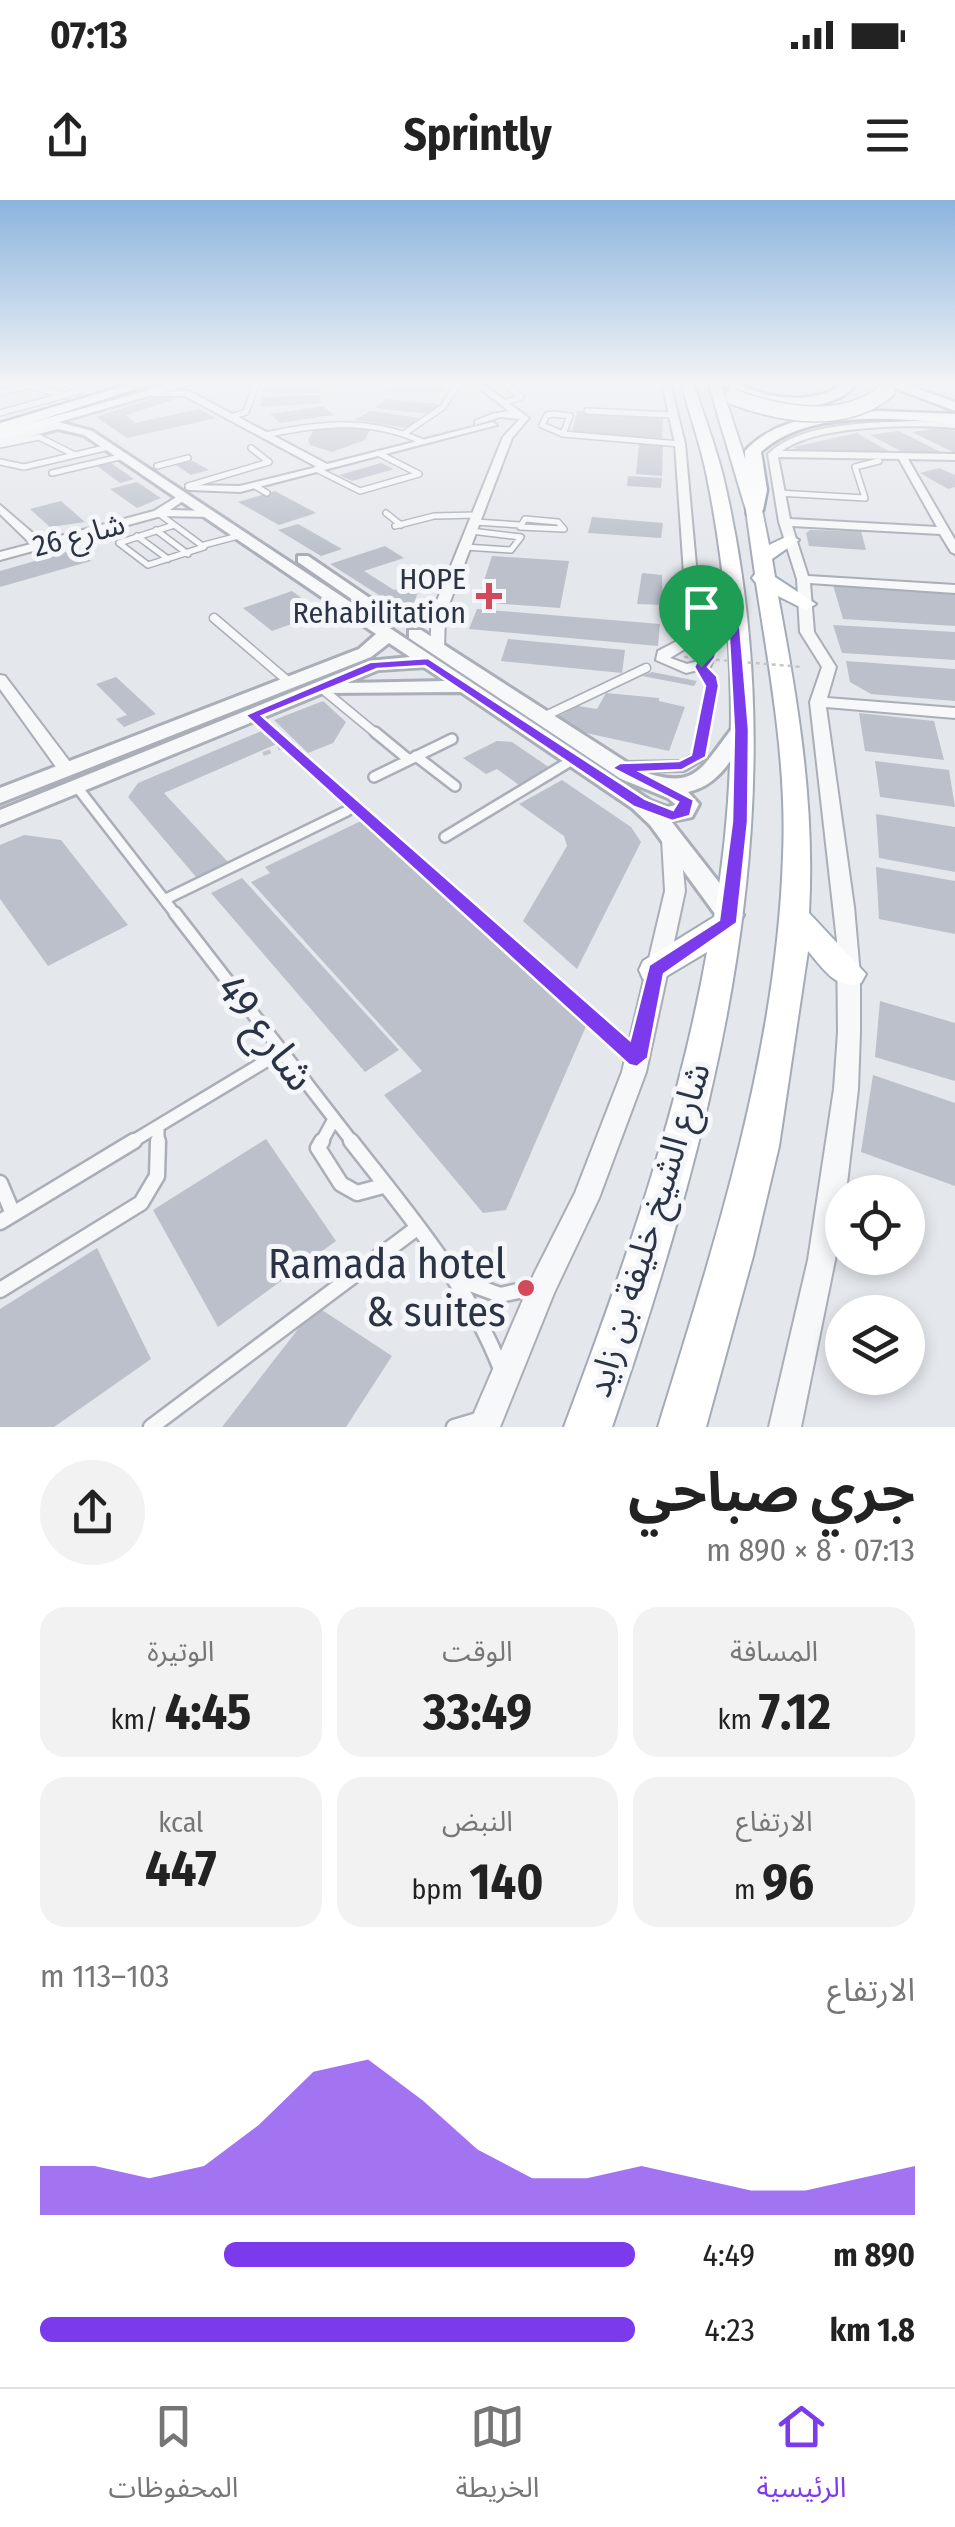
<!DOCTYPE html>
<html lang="ar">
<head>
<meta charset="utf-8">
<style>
	:root { --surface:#fff; --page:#f2f2f2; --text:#222; --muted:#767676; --line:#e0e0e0; --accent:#7c3aed }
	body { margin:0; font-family:"Fira Sans Condensed","Noto Sans Arabic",sans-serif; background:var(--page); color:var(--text); direction:rtl; height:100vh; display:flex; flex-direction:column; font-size:38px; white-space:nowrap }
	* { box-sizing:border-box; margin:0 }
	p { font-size:32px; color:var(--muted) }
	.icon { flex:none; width:55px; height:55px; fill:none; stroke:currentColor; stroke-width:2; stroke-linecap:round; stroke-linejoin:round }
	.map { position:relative; height:1227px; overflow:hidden; direction:ltr }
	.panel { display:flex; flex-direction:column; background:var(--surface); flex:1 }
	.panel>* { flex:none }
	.controls { position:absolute; left:825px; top:975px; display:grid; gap:20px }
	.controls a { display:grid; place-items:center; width:100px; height:100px; border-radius:50%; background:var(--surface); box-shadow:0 5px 15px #0003; font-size:50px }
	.pin { position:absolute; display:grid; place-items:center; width:85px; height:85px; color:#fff; margin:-102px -42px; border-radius:50% 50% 50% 0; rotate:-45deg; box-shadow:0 0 10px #0007 }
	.pin .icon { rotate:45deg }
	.round { display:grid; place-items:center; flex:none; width:105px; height:105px; border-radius:52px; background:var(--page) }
	.overview { display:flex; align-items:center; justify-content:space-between; height:170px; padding:0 40px }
	h1 { font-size:55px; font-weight:700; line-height:75px }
	.stats { display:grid; grid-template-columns:repeat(3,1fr); gap:15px; height:170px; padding:10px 40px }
	.stats div { display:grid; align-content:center; border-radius:25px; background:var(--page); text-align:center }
	.stats b { font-size:50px; font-weight:700 }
	.stats small { font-size:28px; font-weight:400 }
	.stats p { font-size:28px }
	.chart { height:280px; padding:20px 40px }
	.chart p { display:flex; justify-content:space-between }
	.chart svg { width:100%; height:180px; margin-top:10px; fill:var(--accent); opacity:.7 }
	ul { padding:0 40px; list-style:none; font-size:32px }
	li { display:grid; grid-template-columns:160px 120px 1fr; align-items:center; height:75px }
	li i { height:25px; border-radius:12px; background:var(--accent) }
	.status { display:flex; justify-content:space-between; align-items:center; height:70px; padding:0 50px; background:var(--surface); direction:ltr }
	.status svg { height:28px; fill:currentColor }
	header { display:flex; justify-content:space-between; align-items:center; height:130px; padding:0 40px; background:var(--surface); font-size:45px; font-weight:700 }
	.tabs { display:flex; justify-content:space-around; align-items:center; height:140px; border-top:2px solid var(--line); background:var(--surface); font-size:28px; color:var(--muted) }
	.tabs a { display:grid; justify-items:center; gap:5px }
	.tabs .current { color:var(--accent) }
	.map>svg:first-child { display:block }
	.building { fill:#bbc0ca }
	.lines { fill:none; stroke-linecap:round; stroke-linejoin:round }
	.service-far4-casing { stroke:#a9aeb7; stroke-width:8 }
	.service-far3-casing { stroke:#a9aeb7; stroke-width:11 }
	.service-far2-casing { stroke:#a9aeb7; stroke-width:14 }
	.service-far1-casing { stroke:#a9aeb7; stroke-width:16 }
	.service-casing { stroke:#a9aeb7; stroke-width:19 }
	.minor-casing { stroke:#a9aeb7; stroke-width:4 }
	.tertiary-casing { stroke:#a9aeb7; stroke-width:6 }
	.secondary-casing { stroke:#a9aeb7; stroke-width:5 }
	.primary-casing { stroke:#a3abb8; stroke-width:4 }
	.trunk-casing { stroke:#8b94a3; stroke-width:5 }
	.path-far2 { stroke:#c2c5cb; stroke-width:2.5; stroke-dasharray:4 4; stroke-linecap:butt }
	.path-far1 { stroke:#c2c5cb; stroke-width:4; stroke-dasharray:8 8; stroke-linecap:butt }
	.path { stroke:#c2c5cb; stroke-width:5; stroke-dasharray:10 10; stroke-linecap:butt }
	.service-far4 { stroke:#f7f8fa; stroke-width:5 }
	.service-far3 { stroke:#f7f8fa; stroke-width:8 }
	.service-far2 { stroke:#f7f8fa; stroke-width:9 }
	.service-far1 { stroke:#f7f8fa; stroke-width:11 }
	.service { stroke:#f7f8fa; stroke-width:14 }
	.minor { fill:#f7f8fa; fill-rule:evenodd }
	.tertiary { fill:#f7f8fa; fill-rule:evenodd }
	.secondary { fill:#fff; fill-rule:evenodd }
	.primary { fill:#fff; fill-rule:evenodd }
	.trunk { fill:#fff; fill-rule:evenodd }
	.trunk-bridge-casing { stroke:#8b94a3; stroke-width:18; stroke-linecap:butt }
	.path-bridge { stroke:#c2c5cb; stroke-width:2.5; stroke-dasharray:4 4; stroke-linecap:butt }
	.trunk-bridge { stroke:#fff; stroke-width:15 }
	.route { fill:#7c3aed; stroke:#fff; stroke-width:2.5; fill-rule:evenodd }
	.poi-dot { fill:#d1495b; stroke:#f4f6f9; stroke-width:4 }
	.labels { text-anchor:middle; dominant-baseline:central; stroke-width:10; stroke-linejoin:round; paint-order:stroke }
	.far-street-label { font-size:30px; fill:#2b3445; stroke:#f4f6f9 }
	.far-poi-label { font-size:30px; fill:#2b3445; stroke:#f4f6f9; text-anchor:end }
	.street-label { font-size:35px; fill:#2b3445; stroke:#f4f6f9 }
	.near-street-label { font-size:42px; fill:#2b3445; stroke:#f4f6f9 }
	.near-poi-label { font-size:42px; fill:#2b3445; stroke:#f4f6f9; text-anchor:end }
</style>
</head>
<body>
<div class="status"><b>07:13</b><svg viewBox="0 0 49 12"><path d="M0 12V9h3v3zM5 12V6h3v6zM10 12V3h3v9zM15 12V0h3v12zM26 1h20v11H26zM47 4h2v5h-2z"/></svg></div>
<header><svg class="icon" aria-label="menu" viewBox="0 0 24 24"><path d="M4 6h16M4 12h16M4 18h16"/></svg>Sprintly<svg class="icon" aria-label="share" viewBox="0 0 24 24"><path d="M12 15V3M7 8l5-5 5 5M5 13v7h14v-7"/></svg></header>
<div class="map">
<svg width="955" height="1227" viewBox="0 0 955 1227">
	<rect width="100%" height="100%" fill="#e4e7ec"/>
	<path class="building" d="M393 183H445L443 192H390Z
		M267 184H321L319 193 262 192Z
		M162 195 176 199 126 215 135 223 199 209 216 218 127 238 96 217Z
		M319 195 321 203 261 207V197Z
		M385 199 439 204 432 214 375 208Z
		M323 206 334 215 280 223 270 214Z
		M370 211 422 218 408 228 354 220Z
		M577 211 663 215 662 238 572 234Z
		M316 226 371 227 365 240 332 252 310 245 308 240Z
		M946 227 955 231V253L912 232Z
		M899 231 943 253 912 257 870 235Z
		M857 233 899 257 801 252 793 247Z
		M639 243 663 244 662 276 636 274Z
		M193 261 209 270 191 275 176 265Z
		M111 263 134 279 120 283 97 266Z
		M381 263 394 269 352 281 339 275Z
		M939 268 955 275V287L948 289 920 273Z
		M628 276 662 278 661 288 627 286Z
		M137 282 161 298 137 308 110 289Z
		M275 291 316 313 279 325 238 302Z
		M61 301 85 322 50 327 30 309Z
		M592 317 663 323 661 338 588 333Z
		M298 324 342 349 321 356 278 330Z
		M810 330 861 331 866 350 809 346 806 333Z
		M385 346 404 358 364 371 394 390 421 384 414 403 393 404 330 364Z
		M77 349 91 361 0 387V371Z
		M492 356 569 361 560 408 477 402Z
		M642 373 662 375 663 405 637 404Z
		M833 385 955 393V426L843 419Z
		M292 391 322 413 272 431 243 408Z
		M477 409 660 424 658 446 469 429Z
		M833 425 955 432V460L842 453Z
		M508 439 625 450 622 473 501 461Z
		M846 461 955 469V501L871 494 850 482Z
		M652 472 697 481 694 486 642 476Z
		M116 477 156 514 124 527 116 519 127 515 96 484Z
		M606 493 659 498V501L685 507 669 551 586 533 557 517 578 506 597 509Z
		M323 501 346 522 333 543 308 553 274 520Z
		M859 513 934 521 944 560 865 551Z
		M264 530 279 543 164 593 228 662 196 677 128 597 138 583Z
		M497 541 512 542 550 568 519 585 497 569 486 574 463 558Z
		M875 561 949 570 955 607 880 597Z
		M562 580 631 627 641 642 577 769 523 721 567 646 564 636 519 604Z
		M876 614 955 627V672L879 658Z
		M361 621 587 824 506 1010 483 1013 384 895 422 871 251 682 270 673 265 667Z
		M24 635 61 640 128 725 48 766 0 699V645Z
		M876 667 955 681V734L879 719Z
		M242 678 399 850 365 872 211 693Z
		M880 801 955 823V881L875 857Z
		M873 875 955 903V986L861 952Z
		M266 939 336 1041 218 1127 153 1010Z
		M97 1048 151 1159 54 1227H0V1109Z
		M316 1106 392 1156 346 1227H222Z"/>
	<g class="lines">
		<g class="service-far4-casing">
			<path id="service-far4" d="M503 182 521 197 503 203
				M0 192 31 186 65 196
				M587 211 672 215
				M0 213 80 191 65 182
				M553 214 570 216 563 234 542 225 547 215Z
				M231 217 246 212 257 182
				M405 233 443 207 459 182
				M563 234 680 244
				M266 235C321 223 369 218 421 241
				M0 245 39 237 75 255
				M0 262 24 267 109 247
				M157 266 188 258
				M316 269 360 291 419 274 378 253
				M52 273 124 256
				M188 286 269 262 251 248
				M255 286 267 293
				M778 293 865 298 855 267 879 261
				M158 313 204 347 148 365 119 343 174 325
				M386 313 401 325
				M525 319 558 322 564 329 520 327Z
				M475 322 520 325
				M395 326 434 316 477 315
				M156 330 188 354
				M137 336 168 359
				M204 345 242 335
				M465 347 511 350 521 337 471 331"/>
		</g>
		<g class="service-far3-casing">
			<path id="service-far3" d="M214 418 289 482
				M701 467 712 482 702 535
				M321 488 378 535
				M543 517 646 468"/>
		</g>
		<g class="service-far2-casing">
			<path id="service-far2" d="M375 532 409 560
				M416 556 455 586
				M624 567 683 566 698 557 703 532
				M374 577 452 539
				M77 587 177 716
				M445 637 574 559
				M166 699 347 611"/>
		</g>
		<g class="service-far1-casing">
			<path id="service-far1" d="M175 713 353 943
				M130 943 281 852
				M158 943V928
				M321 943 333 921"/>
		</g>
		<g class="service-casing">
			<path id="service" d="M322 941 318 948 341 984 357 993 383 986
				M351 941C408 1014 467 1082 501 1169
				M0 983 13 1014
				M0 1022 134 941
				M462 1081 500 1095 537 1087
				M0 1090 141 1003 157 976 158 941
				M151 1227 417 1028
				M454 1227 481 1219"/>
		</g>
		<g class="minor-casing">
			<path id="minor" d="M471 182H480L529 218 512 238 445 415 444 449 437 453 430 449 432 413C415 419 389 418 373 410L380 406 418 409 436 403 503 237 520 219 500 217 475 225V221L492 214 509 211Z
				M662 182H670L685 244 702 431 693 444 670 458 687 464 699 461C707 440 714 410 732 397L738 401 725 427 710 467 686 473 656 460 658 451 683 438 688 431 675 244Z
				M189 191 327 264 493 222 497 225 240 292 190 290 186 289V285L240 286 317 267 185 196H150L146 194 150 192Z
				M915 221 955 222V228C913 224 815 225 782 251L955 254V260L908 259 955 340V354L951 352 940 334 792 326 808 376 955 385V393L810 383 814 432 836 467 827 498 955 508V518L826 507 854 707 860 775V832L858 889 846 992H842V1016L835 1060 801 1227H769L808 1060 834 889 838 832 837 741 810 502 822 467 800 432 797 379 779 322 768 254C800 222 872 223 915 221ZM778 257 899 259 937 327 790 319Z
				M183 293 187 294V298L170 310 211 311 216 314 211 317 161 316 0 360V352L31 344 0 314V305L42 341 154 311Z
				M0 475 5 476 73 566 75 570 73 574H61L0 489Z
				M671 633 680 639 685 691 646 872 599 998 554 1093 500 1227H468L534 1074 575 993 622 872 665 691 662 639Z"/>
		</g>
		<g class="tertiary-casing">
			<path id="tertiary" d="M58 222 92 231 651 601 667 607 676 605 668 598 621 579 409 438V430H421L637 569C696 593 700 569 734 526H748L751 530C733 555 721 585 688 592L699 604 692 617 671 621 739 708 743 715 739 722H721L650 625 632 608 461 492 323 493 0 625V610L369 461 410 457 389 443 371 457 0 603V588L359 449 376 434 84 235 58 229 0 244V236ZM424 467 445 481 347 483 378 470Z
				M298 356H308L396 416 388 421 382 420 298 362Z"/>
		</g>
		<g class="secondary-casing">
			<path id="secondary" d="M180 182H197L0 239V231Z"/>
		</g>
		<g class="primary-casing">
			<path id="primary" d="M681 182H693C703 213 715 244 723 276 801 605 718 916 612 1227H564C622 1072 678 915 707 752L655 783 643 779 639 770 643 761 714 717C739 574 736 420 707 277 701 245 689 214 681 182Z
				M708 182H720L762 310 769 345 790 335 799 340 772 359 775 377 816 404 806 410 778 396C798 502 815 605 809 713L866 774 861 783C836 791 823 768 808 751L779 946 753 1056 706 1227H658C715 1042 777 851 783 656 787 564 770 473 756 383L752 378 755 374 746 310Z"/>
		</g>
		<g class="trunk-casing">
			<path id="trunk" d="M137 182H157L0 233V223Z
				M720 182C736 181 744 187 758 192 784 200 815 201 838 187L837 182H851L852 189C819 218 751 210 720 182Z
				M879 182H898L955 202V211Z
				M879 211 955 214V224C896 218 808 209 761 252L767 290 763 310 754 316 747 314 745 251C777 215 834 214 879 211Z"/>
		</g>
		<path class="path-far2" d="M268 528 275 535"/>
		<path class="path-far1" d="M273 532 347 598
			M263 554 288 545
			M361 611 478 716"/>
		<path class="path" d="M475 713 618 842"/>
		<use href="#service-far4" class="service-far4"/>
		<use href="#service-far3" class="service-far3"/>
		<use href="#service-far2" class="service-far2"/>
		<use href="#service-far1" class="service-far1"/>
		<use href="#service" class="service"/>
		<use href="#minor" class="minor"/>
		<use href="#tertiary" class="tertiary"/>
		<use href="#secondary" class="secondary"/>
		<use href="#primary" class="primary"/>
		<use href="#trunk" class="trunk"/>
		<g class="trunk-bridge-casing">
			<path id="trunk-bridge" d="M733 197C781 215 844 226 887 191L885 182"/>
		</g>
		<path class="path-bridge" d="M684 457 802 467"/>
		<use href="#trunk-bridge" class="trunk-bridge"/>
	</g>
	<linearGradient id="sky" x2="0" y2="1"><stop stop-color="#8bb4dd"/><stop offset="0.52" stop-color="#f3f4f6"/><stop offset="1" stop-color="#f3f4f6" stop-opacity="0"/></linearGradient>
	<rect width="955" height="353" fill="url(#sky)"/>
	<path class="route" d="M728 399 738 401 749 530 748 622 737 723 664 774 648 858 637 867 629 865 245 515 370 462 428 458 645 599 673 610 678 602 612 568 620 563 679 561 691 555 705 486 694 467ZM728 420 734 530 732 622 719 720 649 765 630 840 262 516 377 469 425 466 634 607 672 621 690 616 694 600 641 572 682 570 706 557 719 486 717 476 708 467 715 458Z"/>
	<g class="poi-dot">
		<path d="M484 381h10v10h10v10h-10v10h-10v-10h-10v-10h10z"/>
		<circle cx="526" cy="1088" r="10"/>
	</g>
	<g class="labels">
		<g class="far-street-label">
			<text transform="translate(79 335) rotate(-15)">شارع 26</text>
		</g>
		<g class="far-poi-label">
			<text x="466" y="379">HOPE<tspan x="466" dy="34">Rehabilitation</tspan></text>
		</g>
		<g class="street-label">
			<text transform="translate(648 1030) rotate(-73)">شارع الشيخ خليفة بن زايد</text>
		</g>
		<g class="near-street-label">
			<text transform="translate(266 833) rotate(53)">شارع 49</text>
		</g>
		<g class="near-poi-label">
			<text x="506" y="1064">Ramada hotel<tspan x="506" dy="48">&amp; suites</tspan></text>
		</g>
	</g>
</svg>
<div class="controls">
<a><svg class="icon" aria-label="locate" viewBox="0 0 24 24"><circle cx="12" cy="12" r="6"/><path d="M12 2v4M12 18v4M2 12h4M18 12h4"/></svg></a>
<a><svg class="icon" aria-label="layers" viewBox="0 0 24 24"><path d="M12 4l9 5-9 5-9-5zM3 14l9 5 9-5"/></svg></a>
</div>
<div class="pin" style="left:701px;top:467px;background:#1e9e55"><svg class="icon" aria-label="arrive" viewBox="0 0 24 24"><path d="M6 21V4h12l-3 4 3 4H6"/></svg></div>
</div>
<section class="panel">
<div class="overview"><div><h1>جري صباحي</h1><p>07:13 · 8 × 890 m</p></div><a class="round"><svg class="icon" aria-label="share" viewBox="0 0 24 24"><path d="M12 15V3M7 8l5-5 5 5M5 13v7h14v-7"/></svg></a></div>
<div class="stats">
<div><p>المسافة</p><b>7.12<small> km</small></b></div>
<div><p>الوقت</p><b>33:49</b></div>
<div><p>الوتيرة</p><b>4:45<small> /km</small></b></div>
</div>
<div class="stats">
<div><p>الارتفاع</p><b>96<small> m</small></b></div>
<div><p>النبض</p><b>140<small> bpm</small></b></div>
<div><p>kcal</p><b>447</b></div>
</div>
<div class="chart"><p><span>الارتفاع</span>103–113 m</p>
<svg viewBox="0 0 160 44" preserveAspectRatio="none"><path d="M0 44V32L10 32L20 35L30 32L40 22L50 9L60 6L70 16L80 28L90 35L100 35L110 32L120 35L130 38L140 38L150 35L160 32V44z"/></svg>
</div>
<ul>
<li><b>890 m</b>4:49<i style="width:69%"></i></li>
<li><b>1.8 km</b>4:23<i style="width:100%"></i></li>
</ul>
</section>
<nav class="tabs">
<a class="current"><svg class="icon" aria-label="home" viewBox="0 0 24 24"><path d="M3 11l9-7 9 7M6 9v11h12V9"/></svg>الرئيسية</a>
<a><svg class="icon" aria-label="map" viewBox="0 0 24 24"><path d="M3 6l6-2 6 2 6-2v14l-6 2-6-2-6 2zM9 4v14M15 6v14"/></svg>الخريطة</a>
<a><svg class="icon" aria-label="saved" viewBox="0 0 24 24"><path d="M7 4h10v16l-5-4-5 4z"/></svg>المحفوظات</a>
</nav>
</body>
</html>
